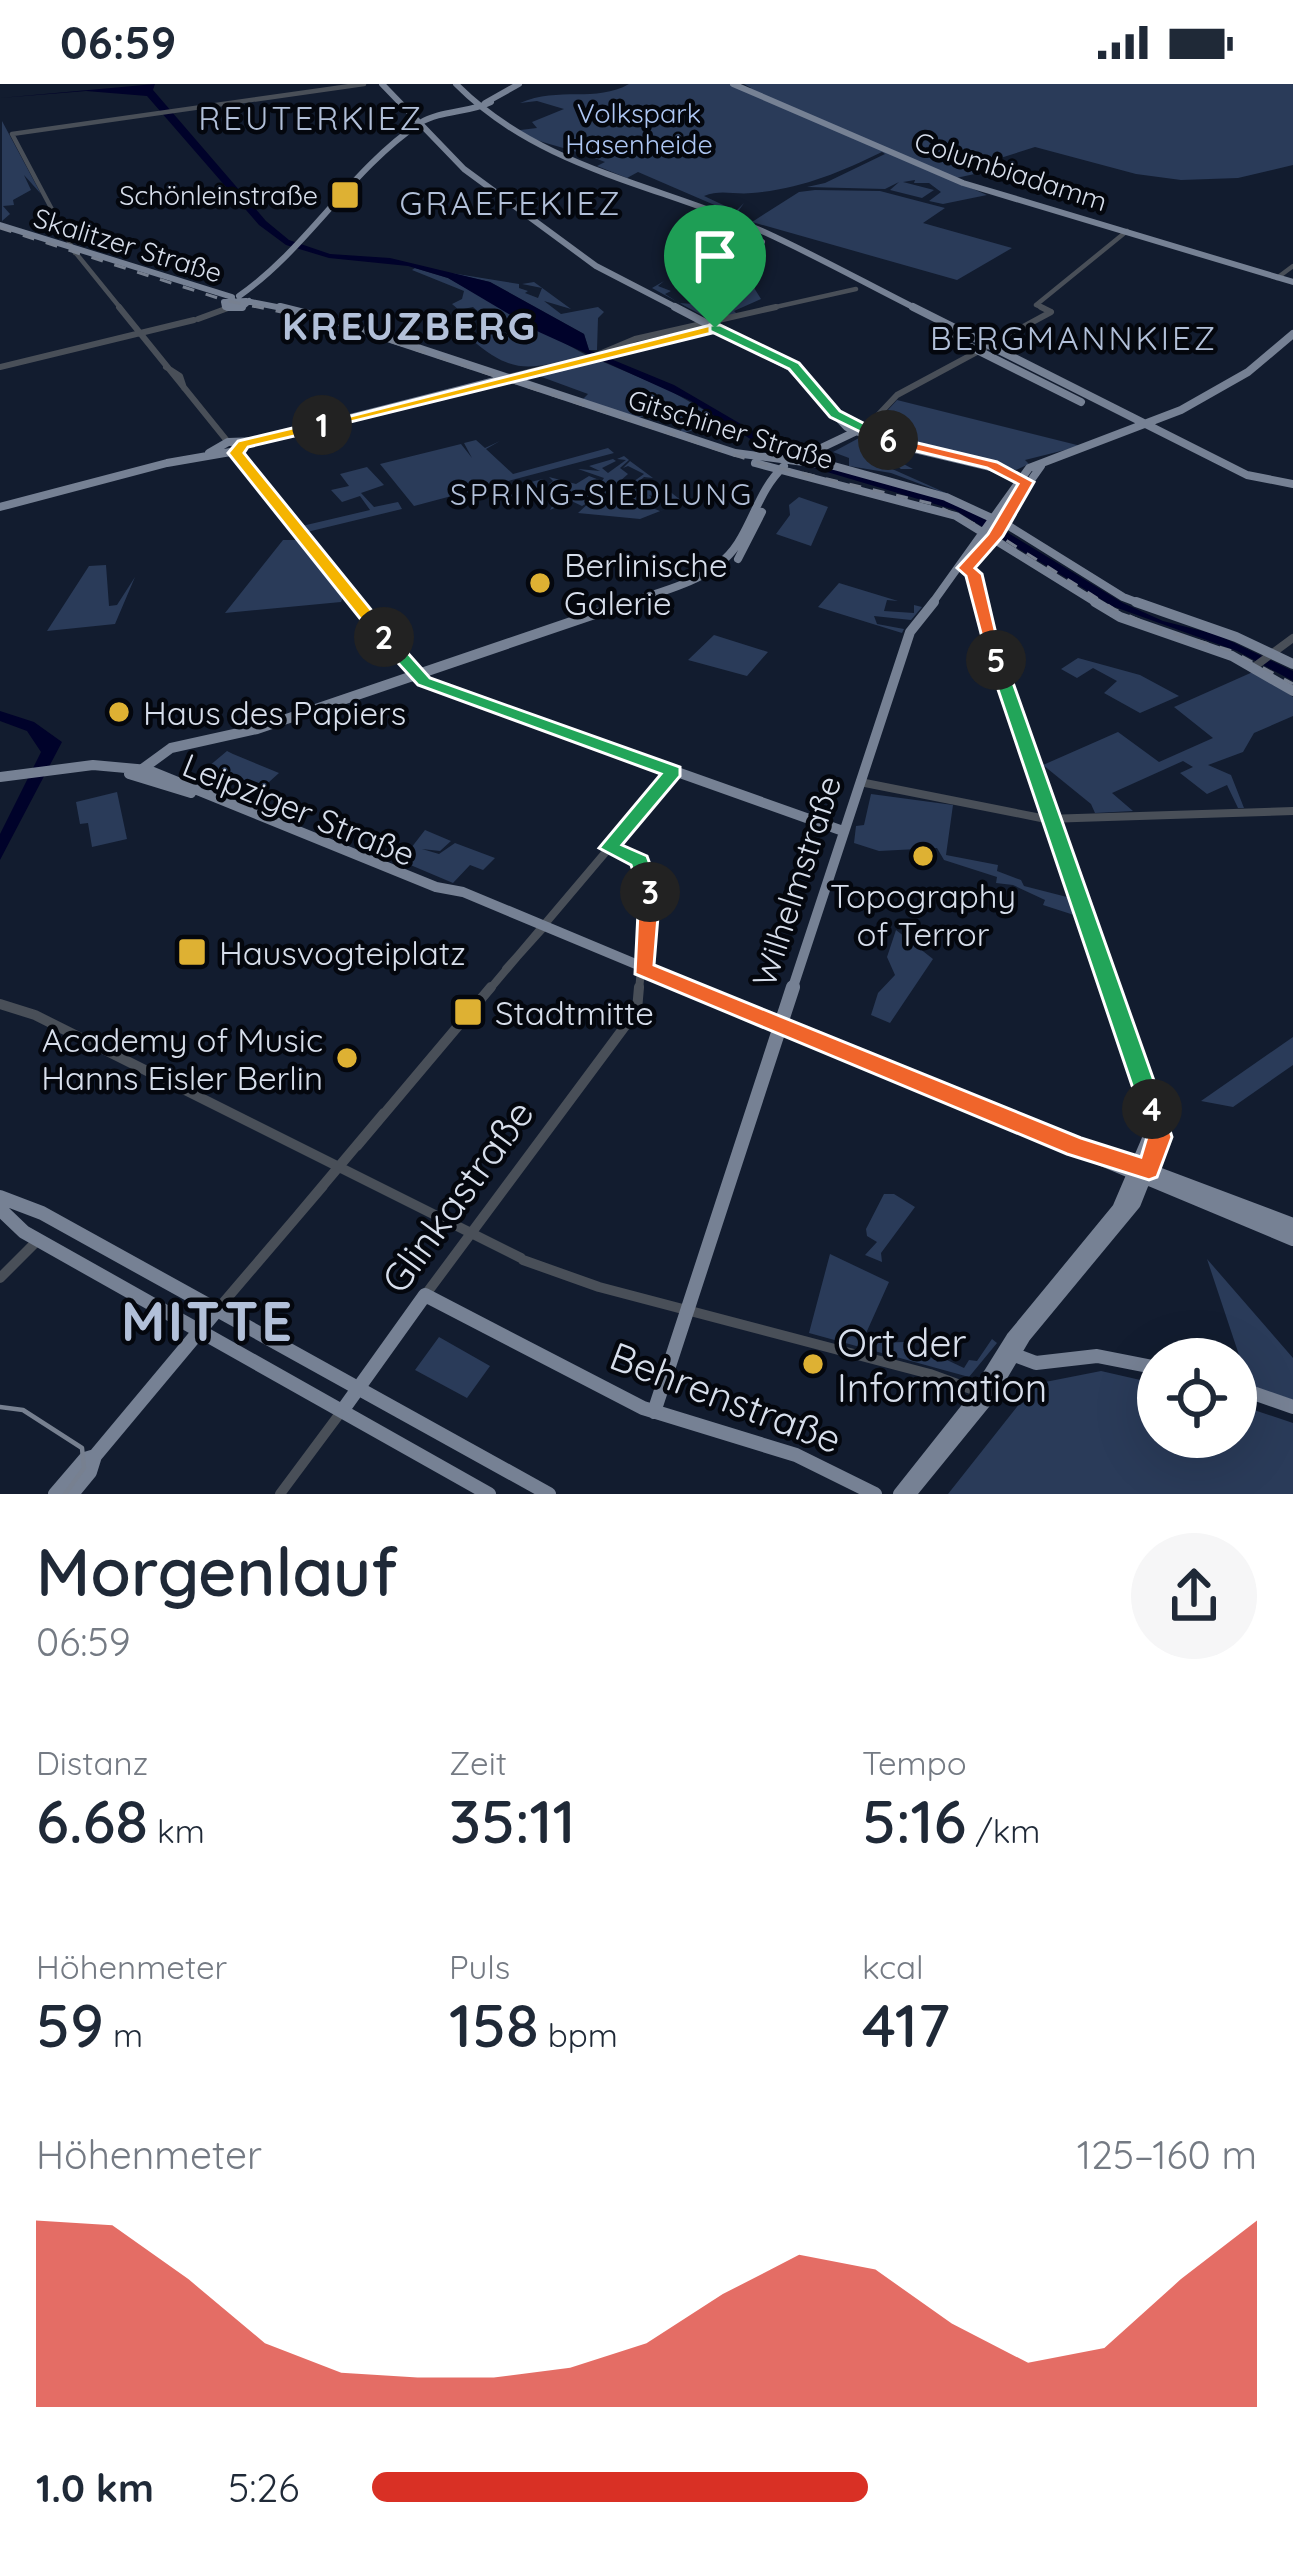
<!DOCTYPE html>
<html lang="de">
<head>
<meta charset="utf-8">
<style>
	:root { --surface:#fff; --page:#f6f6f7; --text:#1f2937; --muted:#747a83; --accent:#d93025 }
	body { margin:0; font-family:Quicksand,sans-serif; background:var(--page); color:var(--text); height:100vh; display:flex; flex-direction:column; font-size:45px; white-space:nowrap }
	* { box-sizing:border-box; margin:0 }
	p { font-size:39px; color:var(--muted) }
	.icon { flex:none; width:66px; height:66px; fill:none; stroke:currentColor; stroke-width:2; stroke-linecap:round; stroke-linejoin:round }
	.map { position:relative; height:1410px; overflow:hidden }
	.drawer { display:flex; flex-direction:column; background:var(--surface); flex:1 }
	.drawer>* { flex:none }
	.fabs { position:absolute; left:1137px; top:1254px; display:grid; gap:24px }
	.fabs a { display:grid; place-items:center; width:120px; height:120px; border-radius:50%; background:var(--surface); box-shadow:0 12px 48px #0002; font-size:60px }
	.pin { position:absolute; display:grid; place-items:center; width:102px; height:102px; color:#fff; margin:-123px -51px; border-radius:50% 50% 50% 0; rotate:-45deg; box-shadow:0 0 12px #0007 }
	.pin .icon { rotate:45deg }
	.km { position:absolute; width:60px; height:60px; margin:-30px; border-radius:50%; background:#222; color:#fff; font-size:33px; line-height:60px; text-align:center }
	.round { display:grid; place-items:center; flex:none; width:126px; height:126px; border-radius:63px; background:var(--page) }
	.overview { display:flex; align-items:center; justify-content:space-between; height:204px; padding:0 36px }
	h1 { font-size:66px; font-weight:600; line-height:90px }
	.metrics { display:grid; grid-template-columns:repeat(3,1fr); gap:18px; height:204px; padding:12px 36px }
	.metrics div { display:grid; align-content:center }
	.metrics b { font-size:60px; font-weight:600 }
	.metrics small { font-size:33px; font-weight:400 }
	.metrics p { font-size:33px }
	.chart { height:336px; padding:24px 36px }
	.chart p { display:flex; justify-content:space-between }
	.chart svg { width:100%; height:216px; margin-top:12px; fill:var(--accent); opacity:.7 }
	ul { padding:0 36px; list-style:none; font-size:39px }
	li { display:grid; grid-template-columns:192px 144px 1fr; align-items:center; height:90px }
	li i { height:30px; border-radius:15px; background:var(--accent) }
	.status { display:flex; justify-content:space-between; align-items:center; height:84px; padding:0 60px; background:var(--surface); direction:ltr }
	.status svg { height:33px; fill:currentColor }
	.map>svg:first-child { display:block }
	.green { fill:#2a3b59 }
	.water { fill:#00022a }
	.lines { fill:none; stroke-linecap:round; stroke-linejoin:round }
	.minor-far3 { stroke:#494f58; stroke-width:4.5 }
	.minor-far2 { stroke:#494f58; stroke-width:6 }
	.minor-far1 { stroke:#494f58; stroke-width:8 }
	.minor { stroke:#494f58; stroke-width:10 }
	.major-far3 { stroke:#768194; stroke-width:6 }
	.major-far2 { stroke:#768194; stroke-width:8 }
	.major-far1 { stroke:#768194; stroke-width:10 }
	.major { stroke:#768194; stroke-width:14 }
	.tram { stroke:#778090; stroke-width:4.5 }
	.rail { stroke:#778090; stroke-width:3; stroke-dasharray:12 12; stroke-linecap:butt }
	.split-1 { fill:#f5b400; stroke:#fff; stroke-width:3 }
	.split-2 { fill:#f5b400; stroke:#fff; stroke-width:3 }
	.split-3 { fill:#22a559; stroke:#fff; stroke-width:3 }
	.split-4 { fill:#f0652b; stroke:#fff; stroke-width:3 }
	.split-5 { fill:#22a559; stroke:#fff; stroke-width:3 }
	.split-6 { fill:#f0652b; stroke:#fff; stroke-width:3 }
	.split-7 { fill:#22a559; stroke:#fff; stroke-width:3 }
	.poi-dot { fill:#deb133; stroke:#04070e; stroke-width:4.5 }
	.labels { text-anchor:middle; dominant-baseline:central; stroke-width:9; stroke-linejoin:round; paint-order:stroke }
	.far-park-label { font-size:27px; fill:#aec7f4; stroke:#04070e }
	.far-street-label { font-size:27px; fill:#d7deeb; stroke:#04070e }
	.far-poi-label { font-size:27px; fill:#d7deeb; stroke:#04070e; text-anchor:end }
	.far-neighbourhood-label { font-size:30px; letter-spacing:3px; fill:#b2c0d9; stroke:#04070e }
	.far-quarter-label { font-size:33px; letter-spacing:3px; fill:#b2c0d9; stroke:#04070e }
	.poi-label { font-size:33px; fill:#d7deeb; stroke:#04070e; text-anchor:start }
	.street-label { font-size:33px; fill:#d7deeb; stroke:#04070e }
	.far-district-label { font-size:39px; font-weight:bold; letter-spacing:3px; fill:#b2c0d9; stroke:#04070e }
	.near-street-label { font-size:39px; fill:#d7deeb; stroke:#04070e }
	.near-poi-label { font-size:39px; fill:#d7deeb; stroke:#04070e; text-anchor:start }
	.near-district-label { font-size:54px; font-weight:bold; letter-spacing:3px; fill:#b2c0d9; stroke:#04070e }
</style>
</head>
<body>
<div class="status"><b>06:59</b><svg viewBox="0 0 49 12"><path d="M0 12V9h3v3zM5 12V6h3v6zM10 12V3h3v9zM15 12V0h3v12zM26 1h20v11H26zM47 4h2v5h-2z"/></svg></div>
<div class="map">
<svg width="1293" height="1410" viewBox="0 0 1293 1410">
	<rect width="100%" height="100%" fill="#121c2f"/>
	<path class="green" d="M629 0H730L987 111 943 120 929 117 941 108 929 99H914L915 96 903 98 934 106 922 114 890 106 899 98 885 105 807 103 825 99 885 70 882 68C839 89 800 105 752 109 734 111 721 105 704 112L736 127 744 119 737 129H733L638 88 627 94 597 82 605 78C572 64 544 61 512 47L537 44 532 38 564 25 537 17 520 19C559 2 596 19 629 0Z
		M744 0H1293V81L1238 94 1181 96 1136 90 1035 63 975 82 984 88 956 94 979 104 746 5 751 4Z
		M2 37 41 110 24 91 31 106 13 116 14 121 3 122 10 130 2 137Z
		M815 106 880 107 945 124 923 139 1012 164 957 196 752 138 799 108Z
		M415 184 448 194 586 271C533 284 516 294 471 255L492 240 473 223 459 226 452 220 462 215 464 207 412 186Z
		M451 189 519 200V204L528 207 525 209 538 214 542 204 522 200 534 198 571 225 544 217 561 230 598 223 604 228 598 234 597 266H589L584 250 490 198Z
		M664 197 658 202 671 207 665 210 679 219 694 220 704 211 751 199 761 215 734 227 738 231 707 234 652 204Z
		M594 274 669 306 723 337 684 349 680 348 684 341 652 330 637 334 582 316 588 310 539 292Z
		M897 316 1081 362 1025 376 1029 380 1016 386 869 347Z
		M859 354 896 364 893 368H901L894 375 913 385H901L889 376 881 380 955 413 891 389 849 382V374L833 368Z
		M476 356 485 364 500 357 486 365 513 390 608 364 614 369 414 422 380 380 461 360 472 374 464 359Z
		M624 372 629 376 620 384 628 390 609 407 626 403 644 390 628 382 623 384 630 377 653 394 644 393 615 419 632 410 639 398 654 406 663 402 683 418 676 421 649 411 652 414 642 420 660 427 673 422 640 435 578 429 592 416 582 422 565 414 562 417 566 419 550 426 554 419 544 418 551 411 542 417 523 415 516 422 486 409 543 395 546 400 534 410 540 415 559 401 549 400 553 397 549 393 576 400 589 392 602 397 604 394 578 385 600 387 589 382 613 375 616 377 602 384 608 389 626 376 617 375Z
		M367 383 384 401 361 409 374 423 398 418 402 425 307 448 302 442 370 426 360 412 342 418 331 406 349 402 340 390Z
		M799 413 828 423 811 462 776 450 790 431 789 421Z
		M283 456H298L343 513 341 518 225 529Z
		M106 481 109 522 117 521 135 493 115 540 47 547 89 482Z
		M839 499 898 517 887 516 884 527 914 529V521L922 523 911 536 874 532 877 540 904 545 902 549 818 523Z
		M714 551 768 568 747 592 688 576Z
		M1078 574 1140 591 1179 612 1140 629 1104 609 1117 597 1093 584 1077 594 1061 585Z
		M1255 587 1293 613V632L1254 649 1243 668 1208 681 1231 691 1244 724H1238L1227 701 1207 710 1180 689 1193 683 1183 677 1112 709 1133 727 1095 729 1091 720 1043 681 1118 648 1159 678 1213 654 1174 623Z
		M227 667 233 670 279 689 250 715 234 709 241 701 236 695 225 694 215 701 196 693Z
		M117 708 127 755 92 763 88 739 80 740 76 718Z
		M871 710 953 721 946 771 998 781 997 787 1021 796 1024 802 1067 813 1074 831 1043 821 1045 816 1013 801 996 799 997 793 944 776 937 764 879 767 854 759 856 742 864 741Z
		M425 746 451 757 440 767 422 765 439 770 455 759 495 774 483 786 470 781 453 799 401 777Z
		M896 846 933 875 890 939 871 931 878 909 895 891 887 873Z
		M1293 953V981L1233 1023 1201 1017Z
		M884 1110H894L915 1123 881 1169 882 1178 865 1171 877 1158 867 1152 866 1145Z
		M830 1170 889 1198 863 1256 869 1252 871 1259 904 1258 919 1273 931 1269 937 1278 947 1276 964 1284 969 1276 977 1277 992 1255 997 1259 969 1293 809 1249Z
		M1207 1175 1293 1274V1316L1249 1301Z
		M439 1253 490 1282 467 1314 415 1286Z
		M1101 1287 1158 1300V1353H1236V1320L1293 1339V1410H948L1035 1300Z"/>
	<path class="water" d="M155 0 153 6 266 137 289 156 330 170 390 174 490 198 584 250 589 266 674 301 801 375 964 422 1123 519 1163 537 1218 551 1293 587V597L1237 567 1112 522 955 426 780 374 691 317 539 248 448 194 408 182 329 174 286 161 259 141 147 12 86 7 0 14Z
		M0 627 34 638 62 658 0 776V750L41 668 27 647 0 637Z"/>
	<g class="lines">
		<path class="minor-far3" d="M75 168 122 226
			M75 169 12 50 364 0
			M1277 194 1293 182
			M222 226 228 224
			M762 226 856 205
			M1047 226 1036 221 1127 147"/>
		<path class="minor-far2" d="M119 223 228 358
			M1041 223 1051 228
			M198 235 228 224
			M597 271 635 255 776 223
			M581 275 717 244
			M0 283 194 236
			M166 283 180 292 184 304
			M508 293 582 275
			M863 347 897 311 1051 228"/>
		<path class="minor-far1" d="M1254 583 1293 554
			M860 698 1046 735 1293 727
			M654 713 674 688
			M609 764 640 777 649 806 639 906
			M506 885 542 845
			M489 906 654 711"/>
		<path class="minor" d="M0 920 35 931 521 1174
			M357 1062 491 903
			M299 1130 384 1029
			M523 1176 599 1203 930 1290 982 1309
			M0 1194 37 1157
			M426 1210 637 926 639 903
			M217 1226 323 1102
			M280 1410 341 1328"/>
		<path class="major-far3" d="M382 0 464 85 596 182 681 226
			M456 0C540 85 657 100 762 147 815 171 867 200 919 226
			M733 0 963 99 1293 198
			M485 19 519 0
			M722 138 762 158
			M0 141 232 213
			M239 212C308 164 350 86 420 39 441 26 469 29 491 18
			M224 218 246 217 292 226
			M224 218 225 223 241 224 249 217"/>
		<path class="major-far2" d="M228 223H242
			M280 223 336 237 735 369 834 382 946 413 1009 442 1123 513 1144 521
			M675 223 790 283 847 343 881 357 995 384 1023 397
			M913 223 1247 391 1293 400
			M937 246 1081 318
			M209 369 228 358 260 357 506 294
			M236 369 360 521
			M800 374 859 346
			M755 379 956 432 1100 521
			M0 423 167 379 242 366
			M976 474 1041 382
			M738 475 762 428
			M966 484 974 490 980 521
			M621 521C664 506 718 497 741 454 756 428 762 403 784 382
			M931 521 1029 384 1181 326 1248 288 1293 250"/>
		<path class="major-far1" d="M358 518 424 598 843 747
			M980 518 1112 906
			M1095 518 1120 533 1232 572 1293 607
			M1136 518 1236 553 1293 580
			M129 690 191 709
			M134 691 171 664 257 645 630 518
			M0 693 93 681 148 686 436 803 463 808 698 906
			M792 906 910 548 934 518"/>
		<path class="major" d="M691 903 1293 1155
			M1102 1069 1293 1141
			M0 1113 42 1129 549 1410
			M0 1125 24 1148 489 1410
			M1007 1268 1036 1279 1097 1272 1158 1284
			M1236 1303 1293 1323
			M342 1327 425 1211 643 1324 796 1371 875 1410
			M654 1328 793 903
			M55 1410 85 1375 95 1372 217 1226
			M72 1410 90 1388 95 1372
			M900 1410 973 1318 1013 1254 1119 1125 1149 1055 1148 1034
			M909 1410 988 1313 1024 1252 1134 1119 1159 1056 1112 903"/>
		<path class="tram" d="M0 1323 23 1326 82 1364 84 1384 65 1410"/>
		<path class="rail" d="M0 144 224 216 338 240 759 379 933 420 1001 453 1114 525 1159 545 1232 567 1293 600"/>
	</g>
	<path class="split-1" d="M715 240 720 247 322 345 315 341Z"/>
	<path class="split-2" d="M322 337 328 344 248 363 244 369 390 549V557H378L228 369 238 357Z"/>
	<path class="split-3" d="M378 549H390L430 594 680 683V692L622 761 647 772 660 808 657 813H642L631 781 599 764 661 690 418 601 378 557Z"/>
	<path class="split-4" d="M650 801 660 808 654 881 1081 1054 1141 1073 1147 1053 1140 1025 1152 1016 1161 1018 1172 1053 1157 1093 1149 1096 1067 1070 635 890 639 808Z"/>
	<path class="split-5" d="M996 571 1005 576 1164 1025 1161 1032 1152 1035 1140 1025 988 576Z"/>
	<path class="split-6" d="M888 352 997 378 1034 398 1003 452 975 484 982 490 1003 580 988 576 966 492 957 484 988 450 1018 400 987 384 883 359Z"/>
	<path class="split-7" d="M710 241H720L799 279 840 327 896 356 883 359 830 333 789 285 710 247Z"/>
	<g class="poi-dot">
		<rect x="330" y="96" width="30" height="30" rx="6"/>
		<circle cx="540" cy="499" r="12"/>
		<circle cx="119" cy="628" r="12"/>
		<circle cx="923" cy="772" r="12"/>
		<rect x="177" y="853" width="30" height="30" rx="6"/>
		<rect x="453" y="913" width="30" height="30" rx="6"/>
		<circle cx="347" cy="974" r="12"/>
		<circle cx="813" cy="1280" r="12"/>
	</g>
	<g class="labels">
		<g class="far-park-label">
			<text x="639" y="29">Volkspark<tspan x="639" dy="31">Hasenheide</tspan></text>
		</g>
		<g class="far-street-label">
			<text transform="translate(1011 87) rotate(18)">Columbiadamm</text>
			<text transform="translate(128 161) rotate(17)">Skalitzer Straße</text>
			<text transform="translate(731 345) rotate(17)">Gitschiner Straße</text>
		</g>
		<g class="far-poi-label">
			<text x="318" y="111">Schönleinstraße</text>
		</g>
		<g class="far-neighbourhood-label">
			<text x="602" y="410">SPRING-SIEDLUNG</text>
		</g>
		<g class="far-quarter-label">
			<text x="311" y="33">REUTERKIEZ</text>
			<text x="511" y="118">GRAEFEKIEZ</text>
			<text x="1074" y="253">BERGMANNKIEZ</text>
		</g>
		<g class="poi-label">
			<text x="564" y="480">Berlinische<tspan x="564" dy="38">Galerie</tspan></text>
			<text x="143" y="628">Haus des Papiers</text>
			<text x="923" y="811" text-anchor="middle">Topography<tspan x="923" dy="38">of Terror</tspan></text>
			<text x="219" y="868">Hausvogteiplatz</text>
			<text x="495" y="928">Stadtmitte</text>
			<text x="323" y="955" text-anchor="end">Academy of Music<tspan x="323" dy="38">Hanns Eisler Berlin</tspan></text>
		</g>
		<g class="street-label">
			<text transform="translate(299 725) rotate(22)">Leipziger Straße</text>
			<text transform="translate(796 797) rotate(-72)">Wilhelmstraße</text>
		</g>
		<g class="far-district-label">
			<text x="410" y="241">KREUZBERG</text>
		</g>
		<g class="near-street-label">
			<text transform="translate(457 1112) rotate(-54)">Glinkastraße</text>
			<text transform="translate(726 1313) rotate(21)">Behrenstraße</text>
		</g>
		<g class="near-poi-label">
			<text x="837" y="1258">Ort der<tspan x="837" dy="45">Information</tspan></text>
		</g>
		<g class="near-district-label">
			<text x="208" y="1237">MITTE</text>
		</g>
	</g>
</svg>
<div class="fabs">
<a><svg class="icon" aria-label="locate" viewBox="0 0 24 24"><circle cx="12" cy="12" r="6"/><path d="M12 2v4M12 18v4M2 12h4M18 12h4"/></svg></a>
</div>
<div class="pin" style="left:715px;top:244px;background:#1e9e55"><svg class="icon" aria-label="arrive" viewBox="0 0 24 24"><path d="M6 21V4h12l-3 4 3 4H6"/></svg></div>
<b class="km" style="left:322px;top:341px">1</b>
<b class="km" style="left:384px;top:553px">2</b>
<b class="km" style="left:650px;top:808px">3</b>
<b class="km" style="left:1152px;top:1025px">4</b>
<b class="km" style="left:996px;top:576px">5</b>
<b class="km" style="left:888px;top:356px">6</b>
</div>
<section class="drawer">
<div class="overview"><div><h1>Morgenlauf</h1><p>06:59</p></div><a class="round"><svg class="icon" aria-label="share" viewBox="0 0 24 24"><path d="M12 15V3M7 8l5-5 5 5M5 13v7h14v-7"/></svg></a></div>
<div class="metrics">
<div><p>Distanz</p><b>6.68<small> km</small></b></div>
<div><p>Zeit</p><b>35:11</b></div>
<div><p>Tempo</p><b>5:16<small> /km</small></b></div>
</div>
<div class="metrics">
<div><p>Höhenmeter</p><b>59<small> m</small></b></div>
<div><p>Puls</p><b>158<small> bpm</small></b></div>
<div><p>kcal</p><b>417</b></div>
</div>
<div class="chart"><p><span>Höhenmeter</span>125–160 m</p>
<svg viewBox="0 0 160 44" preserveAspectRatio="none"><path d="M0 44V6L10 7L20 18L30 31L40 37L50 38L60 38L70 36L80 31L90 21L100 13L110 16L120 27L130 35L140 32L150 18L160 6V44z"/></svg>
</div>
<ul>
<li><b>1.0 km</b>5:26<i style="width:56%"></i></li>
</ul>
</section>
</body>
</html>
